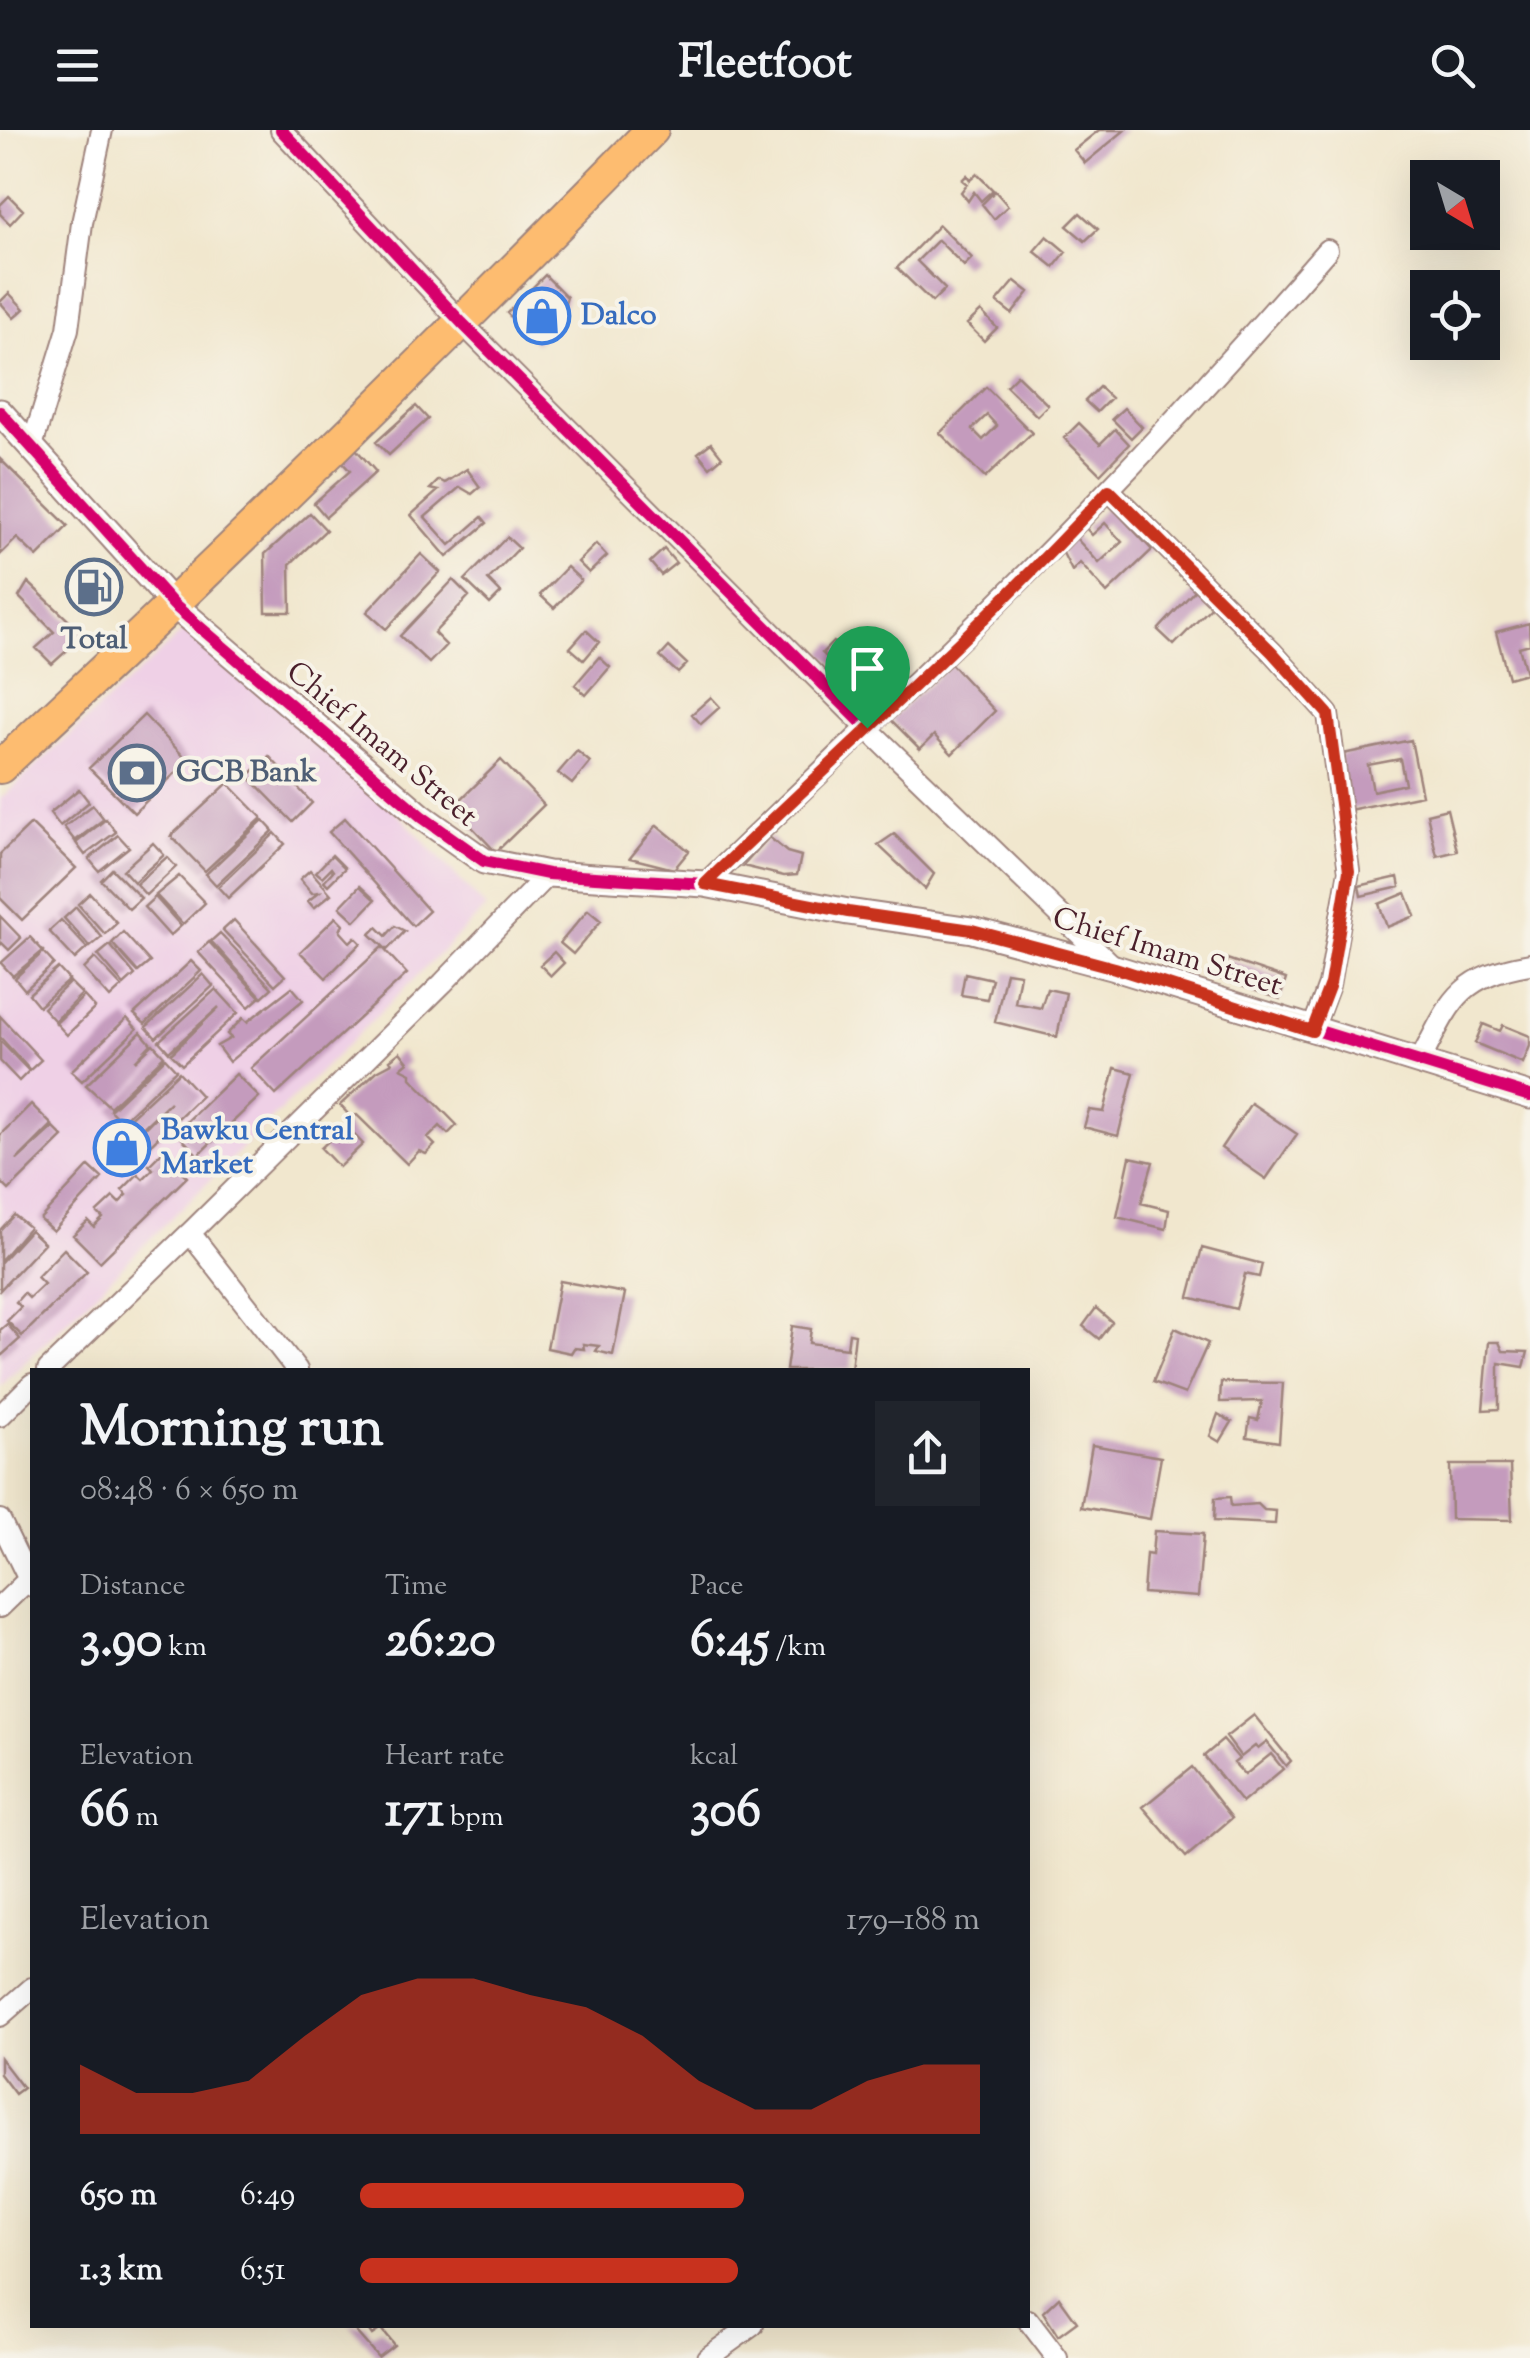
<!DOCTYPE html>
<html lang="en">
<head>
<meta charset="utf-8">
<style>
	:root { --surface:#171b24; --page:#20242c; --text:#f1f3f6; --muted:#9ea1a6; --accent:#c8321e }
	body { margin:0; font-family:"Sorts Mill Goudy",serif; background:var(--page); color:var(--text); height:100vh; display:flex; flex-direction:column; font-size:38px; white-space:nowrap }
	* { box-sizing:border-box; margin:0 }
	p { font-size:32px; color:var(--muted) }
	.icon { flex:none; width:55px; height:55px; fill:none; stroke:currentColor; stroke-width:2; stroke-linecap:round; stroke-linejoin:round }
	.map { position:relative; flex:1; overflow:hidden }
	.side { position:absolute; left:30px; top:1238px; width:1000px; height:960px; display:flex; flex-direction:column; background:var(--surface); border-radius:0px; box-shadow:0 10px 40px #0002 }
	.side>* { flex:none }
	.needle { width:65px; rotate:142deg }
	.buttons { position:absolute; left:1410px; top:30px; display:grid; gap:20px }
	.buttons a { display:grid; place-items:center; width:90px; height:90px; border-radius:0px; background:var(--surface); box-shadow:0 10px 40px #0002; font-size:50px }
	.pin { position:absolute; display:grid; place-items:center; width:85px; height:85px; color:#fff; margin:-102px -42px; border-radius:50% 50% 50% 0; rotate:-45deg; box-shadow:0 0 10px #0007 }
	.pin .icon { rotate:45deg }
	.round { display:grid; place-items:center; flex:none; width:105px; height:105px; border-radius:0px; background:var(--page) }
	.summary { display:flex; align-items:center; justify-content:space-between; height:170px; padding:0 50px }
	h1 { font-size:55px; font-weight:700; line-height:75px }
	.metrics { display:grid; grid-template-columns:repeat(3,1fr); gap:15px; height:170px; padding:10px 50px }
	.metrics div { display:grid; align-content:center }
	.metrics b { font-size:50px; font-weight:700 }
	.metrics small { font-size:28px; font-weight:400 }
	.metrics p { font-size:28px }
	.chart { height:280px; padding:20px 50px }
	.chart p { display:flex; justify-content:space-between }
	.chart svg { width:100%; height:180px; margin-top:10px; fill:var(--accent); opacity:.7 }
	ul { padding:0 50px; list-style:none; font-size:32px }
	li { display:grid; grid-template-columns:160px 120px 1fr; align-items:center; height:75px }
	li i { height:25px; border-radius:12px; background:var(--accent) }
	header { display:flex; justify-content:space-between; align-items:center; height:130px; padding:0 50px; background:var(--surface); font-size:45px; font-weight:700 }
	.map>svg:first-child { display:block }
	.built { fill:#efd0e6 }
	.building { fill:#c49bbd; fill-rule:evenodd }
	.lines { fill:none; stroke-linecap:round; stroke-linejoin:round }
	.minor-casing { stroke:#9e837c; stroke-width:24 }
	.tertiary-casing { stroke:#9e837c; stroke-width:29 }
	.trunk-casing { stroke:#9e837c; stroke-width:36 }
	.minor { stroke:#fff; stroke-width:20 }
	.tertiary { stroke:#fff; stroke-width:25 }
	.trunk { stroke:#fdbc6f; stroke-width:32 }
	.cycleway-casing { stroke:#f7f3e8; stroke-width:19 }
	.cycleway { stroke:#d6006c; stroke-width:12 }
	.route-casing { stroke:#fff; stroke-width:20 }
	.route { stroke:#c8321e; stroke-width:12 }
	.labels { text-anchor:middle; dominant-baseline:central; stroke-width:8; stroke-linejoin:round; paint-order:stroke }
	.shop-label { font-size:30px; font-weight:bold; fill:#366cbe; stroke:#f7f3e8; text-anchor:start }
	.service-label { font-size:30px; font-weight:bold; fill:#4e5e75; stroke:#f7f3e8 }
	.street-label { font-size:30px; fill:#4a1f2b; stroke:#f7f3e8 }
</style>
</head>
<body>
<header><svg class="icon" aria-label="menu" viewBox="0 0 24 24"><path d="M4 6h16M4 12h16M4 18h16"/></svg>Fleetfoot<svg class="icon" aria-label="search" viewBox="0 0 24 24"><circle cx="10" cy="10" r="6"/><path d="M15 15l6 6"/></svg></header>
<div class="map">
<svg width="1530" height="2228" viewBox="0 0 1530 2228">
	<rect width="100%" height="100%" fill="#f7f3e8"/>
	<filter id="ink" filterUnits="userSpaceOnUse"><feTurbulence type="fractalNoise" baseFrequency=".01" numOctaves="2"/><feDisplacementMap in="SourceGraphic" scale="20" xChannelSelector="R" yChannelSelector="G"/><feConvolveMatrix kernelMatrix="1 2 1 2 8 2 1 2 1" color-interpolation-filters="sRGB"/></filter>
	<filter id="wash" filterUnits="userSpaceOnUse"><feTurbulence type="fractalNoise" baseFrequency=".0048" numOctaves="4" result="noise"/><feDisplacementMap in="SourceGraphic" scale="40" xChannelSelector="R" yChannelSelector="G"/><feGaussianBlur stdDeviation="2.25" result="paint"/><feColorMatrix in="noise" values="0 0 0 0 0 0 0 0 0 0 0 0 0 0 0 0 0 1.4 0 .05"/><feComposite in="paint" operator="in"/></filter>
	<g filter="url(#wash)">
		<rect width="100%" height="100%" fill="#f1e7ce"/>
		<path class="built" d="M185 500 351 633 486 778 0 1257V669Z"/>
		<g id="blocks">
			<path class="building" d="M1099 0H1125L1085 33 1074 20Z
				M977 44 993 60 981 71 974 62 968 71 961 62 967 54 962 50 967 45 970 50Z
				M995 61 1008 76 994 89 982 74Z
				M9 66 23 80 10 94 0 84V75Z
				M1080 83 1098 99 1085 111 1067 96Z
				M939 95 972 128 964 136 938 110 917 131 945 159 932 172 897 138Z
				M1047 106 1066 122 1054 137 1034 121Z
				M545 145 567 167 563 180 546 164 527 183 547 202 536 213 507 183Z
				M1015 151 1029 162 1012 184 997 172Z
				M9 163 24 179 14 188 0 172Z
				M981 181 997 198 984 211 967 194Z
				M1017 245 1048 275 1037 286 1006 256Z
				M986 257 1032 303 985 348 940 303ZM987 285 997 296 983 310 972 299Z
				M1099 257 1111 268 1097 282 1085 271Z
				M416 276 428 289 389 325 376 312Z
				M1124 278 1142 297 1131 308 1112 289Z
				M1079 293 1100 314 1115 299 1129 314 1100 344 1064 308Z
				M711 313 722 327 710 337 698 323Z
				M355 318 376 342 326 387 314 373 350 341 341 331Z
				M0 329 68 396 37 427 17 408 0 425Z
				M467 339 480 357 472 364 460 357 425 387 450 415 482 387 487 393 447 427 411 385 438 361 430 359 439 350 445 353Z
				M1109 374 1152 420 1107 463 1080 433 1072 441 1061 419 1074 406 1099 433 1122 412 1105 393 1092 405 1085 397Z
				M310 383 326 400 290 434 291 482H266L265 424Z
				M507 407 519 418 488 450 501 463 490 474 465 450Z
				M596 414 607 426 589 443 578 432Z
				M664 419 676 433 661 445 650 432Z
				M421 424 440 442 386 499 367 482Z
				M567 437 581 450 554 478 540 465Z
				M453 450 469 466 434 503 446 515 429 533 400 506Z
				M28 452 84 505 52 534 36 518 54 502 19 467Z
				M1196 459 1213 475 1174 515 1158 500Z
				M1529 493 1530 514 1519 517 1526 543 1508 548 1496 502Z
				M586 500 599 512 584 530 570 518Z
				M833 512 871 547 858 556 822 523Z
				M669 517 687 534 678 543 660 527Z
				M599 527 610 537 586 565 575 555Z
				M951 534 995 581 952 624 934 605 920 619 890 589Z
				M711 567 720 577 701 594 692 584Z
				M144 585 188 631 134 683 89 638Z
				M1411 610 1422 665 1349 680 1338 625ZM1400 629 1405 654 1373 661 1368 635Z
				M577 621 590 632 572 654 558 643Z
				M269 626 312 673 293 692 248 646Z
				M501 630 544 675 496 722 453 677Z
				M228 653 262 688 205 741 171 706Z
				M79 659 89 672 60 696 50 683Z
				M93 675 104 689 75 711 64 697Z
				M1447 679 1457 721 1437 726 1427 684Z
				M345 688 429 781 413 796 329 702Z
				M106 689 116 702 85 725 76 713Z
				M263 690 273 701 216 755 206 744Z
				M31 694 76 738 22 790 0 768V724Z
				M657 695 689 721 674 739 630 728Z
				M275 703 285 714 228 768 218 757Z
				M894 704 934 744 925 759 878 715Z
				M118 705 129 717 99 741 89 729Z
				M769 707 787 722 801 726 797 745 784 746 743 736Z
				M153 713 164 725 134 752 123 740Z
				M332 725 345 738 328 755 324 751 333 741 331 738 322 747 316 742Z
				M167 727 176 737 146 765 136 754Z
				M112 739 141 768 129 779 101 750Z
				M310 740 331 764 314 778 308 771 319 762 312 763 300 749Z
				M179 746 205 773 183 794 156 765Z
				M1398 747 1400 757 1361 766 1359 756Z
				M360 756 375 770 355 791 340 777Z
				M90 763 117 793 105 804 78 774Z
				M1406 763 1415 786 1387 797 1379 774Z
				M155 767 181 796 170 806 144 777Z
				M76 777 102 807 90 817 64 788Z
				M588 780 601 791 573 824 560 813Z
				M0 786 21 808 9 820 2 813 0 815Z
				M336 787 343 794 340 801 350 812 355 807 361 813 326 848 300 822Z
				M61 790 87 818 75 829 49 801Z
				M234 790 285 846 275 855 223 800Z
				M395 796 405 801 387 820 370 804 377 797 386 806Z
				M123 802 150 832 138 842 112 813Z
				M220 803 272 858 262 867 211 811Z
				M30 807 43 821 13 846 1 833Z
				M209 812 260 867 249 877 198 822Z
				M110 815 135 845 124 855 98 825Z
				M382 817 407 844 276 965 251 938Z
				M43 822 54 834 25 860 15 848Z
				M554 822 564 833 551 846 540 835Z
				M95 828 122 857 110 868 84 839Z
				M1227 829 1286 849 1280 869 1220 849Z
				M191 831 201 841 145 894 134 884Z
				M58 838 69 850 39 876 29 864Z
				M1006 842 1020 844 1015 873 1041 878 1047 859 1066 863 1057 907 995 892Z
				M965 843 992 849 987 869 961 865Z
				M203 844 213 856 156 908 146 897Z
				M70 852 82 864 55 891 43 878Z
				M292 857 303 870 229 932 217 916 231 908 227 904 243 888 247 892Z
				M216 859 238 883 182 935 171 924 219 877 169 922 159 911Z
				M84 866 95 878 67 905 56 893Z
				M0 886 41 930 30 940 0 907Z
				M127 888 137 899 82 951 71 941Z
				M1483 894 1500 901 1503 895 1530 906V916L1523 933 1475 913Z
				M141 902 151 914 135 931 153 914 164 926 110 977 86 955Z
				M0 911 29 941 19 951 0 931Z
				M400 922 408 932 401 938 411 943V948L457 995 448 1004 440 996 428 1008 435 1015 426 1024 419 1021 407 1034 357 985 350 986 340 975 377 941 392 933 390 930Z
				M165 928 176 940 121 992 110 980Z
				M1115 938 1134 943 1118 1006 1084 997 1089 980 1104 982Z
				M179 942 201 966 150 1015 139 1004 170 972 134 1006 123 994Z
				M236 944 259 967 198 1025 176 1002Z
				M1251 973 1297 1004 1266 1049 1221 1018Z
				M31 974 52 995 17 1030 53 997 63 1007 9 1060 0 1051V1005Z
				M345 995 363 1014 339 1037 321 1018Z
				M162 1022 187 1047 100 1132 73 1105 88 1091 94 1097 103 1088 97 1082 113 1067 119 1073 127 1065 122 1060 138 1044 143 1049 153 1039 149 1035Z
				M1130 1027 1153 1032 1141 1073 1169 1080 1166 1099 1117 1087Z
				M89 1036 102 1048 53 1101 40 1089Z
				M14 1085 29 1097 0 1131V1100Z
				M30 1100 44 1113 0 1160V1133Z
				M1202 1118 1262 1134 1259 1147 1245 1144 1236 1179 1189 1167Z
				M64 1119 87 1142 22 1206 7 1191 21 1177 16 1172 24 1163 29 1168 44 1154 37 1147Z
				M560 1151 625 1163 613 1225 596 1221 599 1216 583 1214 584 1219 574 1218 571 1223 547 1218Z
				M1096 1178 1112 1192 1099 1209 1083 1196Z
				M7 1194 20 1209 0 1227V1200Z
				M792 1196 811 1199 809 1213 847 1218 849 1203 855 1204 851 1240H786Z
				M1175 1198 1208 1213 1185 1264 1153 1252Z
				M1489 1212H1499L1503 1221 1528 1222 1524 1237 1499 1233V1279L1483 1280Z
				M1221 1252 1283 1253 1279 1312 1247 1307 1250 1288 1258 1290 1262 1271 1220 1272Z
				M1218 1284 1232 1292 1220 1312 1210 1306Z
				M1092 1315 1161 1327 1150 1389 1081 1377Z
				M1450 1335H1510L1512 1390 1451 1389Z
				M1230 1367 1231 1376 1258 1374 1264 1380 1276 1381 1275 1394 1214 1391 1215 1368Z
				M1154 1401 1203 1404 1198 1467 1143 1463 1146 1424 1152 1425Z
				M1254 1585 1291 1631 1286 1636 1267 1612 1258 1619 1255 1616 1241 1627 1226 1607Z
				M1223 1610 1239 1629 1234 1633 1245 1645 1271 1624 1283 1639 1242 1673 1204 1626Z
				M1192 1637 1232 1688 1186 1727 1143 1677Z
				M0 1928 23 1958 15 1964 0 1944Z
				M1059 2167 1077 2192 1058 2206 1043 2182Z
				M350 2195H365L372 2205 381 2199 394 2215 378 2227Z"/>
		</g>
	</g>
	<g filter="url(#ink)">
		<use href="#blocks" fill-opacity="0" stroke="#9e837c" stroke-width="2.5"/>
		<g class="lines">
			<g class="minor-casing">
				<path id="minor" d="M281 0 462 193 867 598 705 754
					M32 316 68 199 82 93 102 0
					M1109 360 1272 522 1328 584 1349 741 1329 855 1312 901
					M1114 837 867 598C1030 448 1181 287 1327 120
					M1420 931C1451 871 1458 846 1530 834
					M48 1240 190 1103
					M297 1240 190 1103 443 853 548 744
					M0 1286 32 1254
					M0 1390 32 1456
					M0 1477 28 1450
					M0 1886 32 1858
					M1028 2190 1057 2228
					M707 2228 753 2195"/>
			</g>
			<g class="tertiary-casing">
				<path id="tertiary" d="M0 282 174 475 422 687 484 731 548 744 705 754 848 782 972 800 1115 838 1530 966"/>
			</g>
			<g class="trunk-casing">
				<path id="trunk" d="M0 637C223 430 439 217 652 0"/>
			</g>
			<use href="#minor" class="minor"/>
			<use href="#tertiary" class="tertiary"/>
			<use href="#trunk" class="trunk"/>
			<g class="cycleway-casing">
				<path id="cycleway" d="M281 0 462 193 867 598 705 754
					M0 282 174 475 422 687 484 731 548 744 705 754 848 782 972 800 1115 838 1530 966"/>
			</g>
			<use href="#cycleway" class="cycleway"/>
		</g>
	</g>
	<g class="lines" filter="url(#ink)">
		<g class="route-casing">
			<path id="route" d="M1109 360 1272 522 1328 584 1349 741 1330 854 1312 901 1115 838 972 800 848 782 705 754C840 623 982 498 1109 360Z"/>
		</g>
		<use href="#route" class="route"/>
	</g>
	<defs>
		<g id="shop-ring" transform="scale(2.875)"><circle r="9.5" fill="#f7f3e8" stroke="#3f7fe0" stroke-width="1.5"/><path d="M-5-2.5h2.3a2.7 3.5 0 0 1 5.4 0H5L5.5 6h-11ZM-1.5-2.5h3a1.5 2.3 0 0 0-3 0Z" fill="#3f7fe0"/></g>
		<g id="fuel-ring" transform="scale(2.875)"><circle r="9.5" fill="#f7f3e8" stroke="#5c6f8a" stroke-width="1.5"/><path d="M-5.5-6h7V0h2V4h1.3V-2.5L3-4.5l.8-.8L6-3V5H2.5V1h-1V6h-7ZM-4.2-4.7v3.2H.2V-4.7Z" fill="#5c6f8a"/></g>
		<g id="bank-ring" transform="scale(2.875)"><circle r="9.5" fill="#f7f3e8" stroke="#5c6f8a" stroke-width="1.5"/><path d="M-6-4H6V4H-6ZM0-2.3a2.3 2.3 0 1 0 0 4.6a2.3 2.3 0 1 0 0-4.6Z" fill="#5c6f8a"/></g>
	</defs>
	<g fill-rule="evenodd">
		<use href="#shop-ring" x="542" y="186"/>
		<use href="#fuel-ring" x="94" y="457"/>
		<use href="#bank-ring" x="137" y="643"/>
		<use href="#shop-ring" x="122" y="1018"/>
	</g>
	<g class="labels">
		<g class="shop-label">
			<text x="581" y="186">Dalco</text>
			<text x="161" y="1001">Bawku Central<tspan x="161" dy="34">Market</tspan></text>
		</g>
		<g class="service-label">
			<text x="94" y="510">Total</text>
			<text x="176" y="643" text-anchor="start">GCB Bank</text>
		</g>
		<g class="street-label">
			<text transform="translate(381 615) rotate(40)">Chief Imam Street</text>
			<text transform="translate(1167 823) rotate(17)">Chief Imam Street</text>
		</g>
	</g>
</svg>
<div class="buttons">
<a><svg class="needle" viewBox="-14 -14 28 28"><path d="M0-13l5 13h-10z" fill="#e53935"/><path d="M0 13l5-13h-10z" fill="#9ea1a6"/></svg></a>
<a><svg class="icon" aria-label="locate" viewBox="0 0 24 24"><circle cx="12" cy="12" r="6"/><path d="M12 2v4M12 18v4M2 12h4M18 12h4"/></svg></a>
</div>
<div class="pin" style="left:867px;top:598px;background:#1e9e55"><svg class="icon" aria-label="arrive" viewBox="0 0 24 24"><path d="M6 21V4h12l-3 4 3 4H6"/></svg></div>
<section class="side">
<div class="summary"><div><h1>Morning run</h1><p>08:48 · 6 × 650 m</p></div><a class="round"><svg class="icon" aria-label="share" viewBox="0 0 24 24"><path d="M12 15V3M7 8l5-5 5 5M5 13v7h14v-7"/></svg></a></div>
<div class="metrics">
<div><p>Distance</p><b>3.90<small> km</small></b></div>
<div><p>Time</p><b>26:20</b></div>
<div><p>Pace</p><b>6:45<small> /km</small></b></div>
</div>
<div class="metrics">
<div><p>Elevation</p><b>66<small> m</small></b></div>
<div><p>Heart rate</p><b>171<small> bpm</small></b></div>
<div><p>kcal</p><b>306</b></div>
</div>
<div class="chart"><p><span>Elevation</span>179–188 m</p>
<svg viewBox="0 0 160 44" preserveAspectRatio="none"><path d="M0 44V27L10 34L20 34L30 31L40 20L50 10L60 6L70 6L80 10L90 13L100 20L110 31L120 38L130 38L140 31L150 27L160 27V44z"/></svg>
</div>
<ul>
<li><b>650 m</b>6:49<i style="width:62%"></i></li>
<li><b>1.3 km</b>6:51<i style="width:61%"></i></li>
</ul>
</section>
</div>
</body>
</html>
